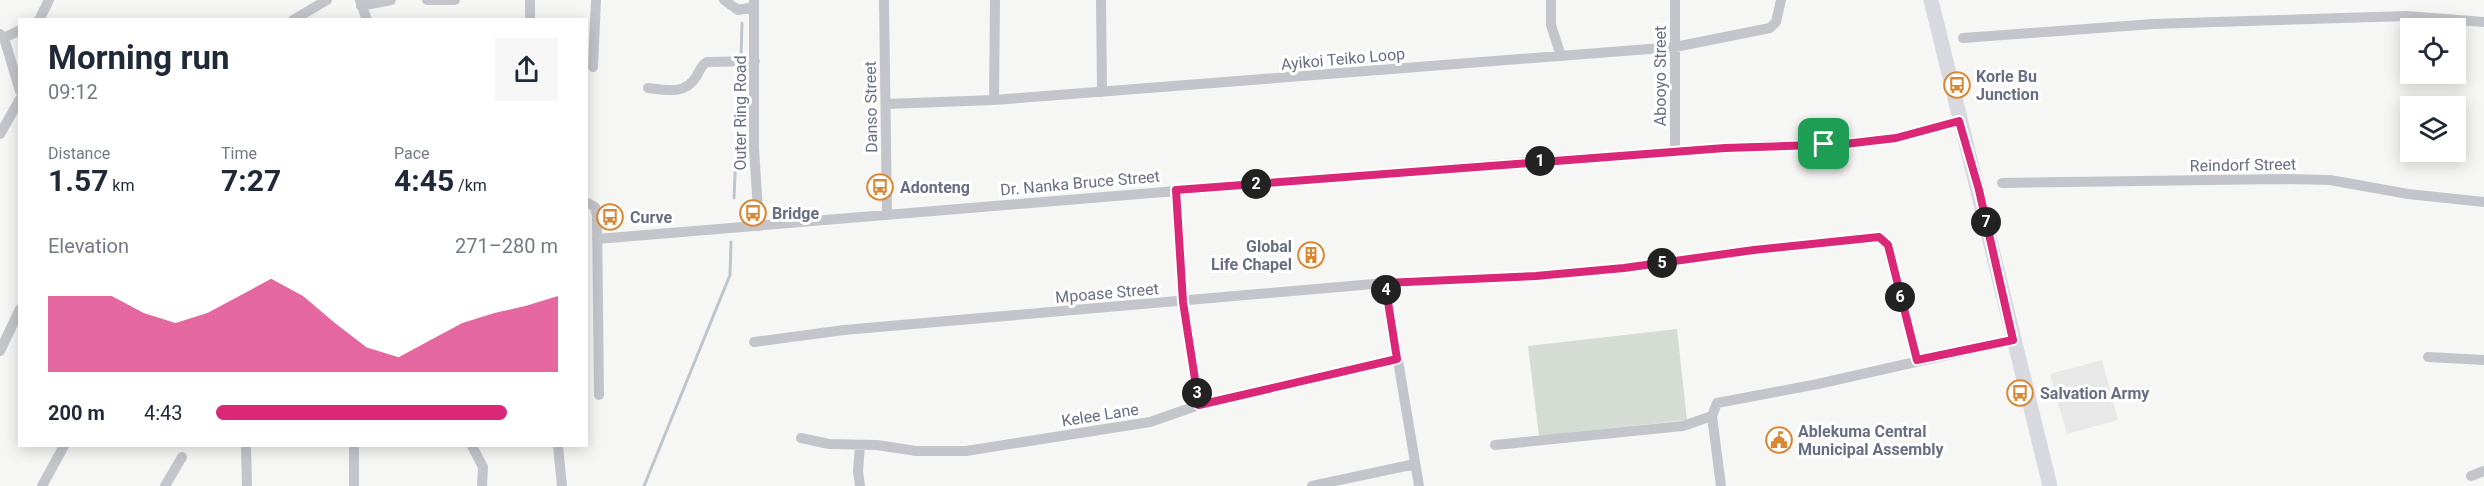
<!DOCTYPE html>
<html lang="en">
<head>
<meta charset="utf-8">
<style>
	:root { --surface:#fff; --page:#f6f6f7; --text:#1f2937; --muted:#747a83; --accent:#db2777 }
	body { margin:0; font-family:Roboto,sans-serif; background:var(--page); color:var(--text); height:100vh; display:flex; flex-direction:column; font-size:22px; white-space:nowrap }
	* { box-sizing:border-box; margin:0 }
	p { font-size:20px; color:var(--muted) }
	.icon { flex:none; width:33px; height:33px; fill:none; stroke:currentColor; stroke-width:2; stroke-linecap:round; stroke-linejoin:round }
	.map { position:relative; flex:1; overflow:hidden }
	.panel { position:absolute; left:18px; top:18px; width:570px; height:429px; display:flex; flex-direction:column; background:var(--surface); border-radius:0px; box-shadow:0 3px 15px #0003 }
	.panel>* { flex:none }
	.buttons { position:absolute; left:2400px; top:18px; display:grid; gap:12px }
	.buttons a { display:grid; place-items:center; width:66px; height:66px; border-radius:0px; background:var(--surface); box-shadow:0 3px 15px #0003; font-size:30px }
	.pin { position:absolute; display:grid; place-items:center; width:51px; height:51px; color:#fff; margin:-26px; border-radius:12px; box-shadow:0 3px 9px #0006 }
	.km { position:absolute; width:30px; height:30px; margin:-15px; border-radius:50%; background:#222; color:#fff; font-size:16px; line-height:30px; text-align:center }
	.round { display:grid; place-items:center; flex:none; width:63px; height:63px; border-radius:0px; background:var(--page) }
	.head { display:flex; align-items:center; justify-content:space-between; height:102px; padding:0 30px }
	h1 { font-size:33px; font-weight:700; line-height:45px }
	.stats { display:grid; grid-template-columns:repeat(3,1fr); gap:9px; height:102px; padding:6px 30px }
	.stats div { display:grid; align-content:center }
	.stats b { font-size:30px; font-weight:700 }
	.stats small { font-size:16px; font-weight:400 }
	.stats p { font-size:16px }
	.chart { height:168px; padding:12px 30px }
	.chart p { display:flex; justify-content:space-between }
	.chart svg { width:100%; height:108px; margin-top:6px; fill:var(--accent); opacity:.7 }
	ul { padding:0 30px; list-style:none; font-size:20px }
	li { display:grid; grid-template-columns:96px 72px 1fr; align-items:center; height:45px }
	li i { height:15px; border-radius:8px; background:var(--accent) }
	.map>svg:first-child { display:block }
	.built { fill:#e7e8e7 }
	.green { fill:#d5dcd4 }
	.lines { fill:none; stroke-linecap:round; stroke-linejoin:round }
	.stream { stroke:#bfc5cd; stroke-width:3 }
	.minor { stroke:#c3c5ca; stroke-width:10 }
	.secondary { stroke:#d8d9df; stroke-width:15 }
	.route-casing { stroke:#fff; stroke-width:12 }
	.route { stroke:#db2777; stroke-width:8 }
	.labels { text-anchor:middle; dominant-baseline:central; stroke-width:6; stroke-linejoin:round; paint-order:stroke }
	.street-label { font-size:16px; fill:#686f83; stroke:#fff }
	.poi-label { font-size:16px; font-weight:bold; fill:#686f83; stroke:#fff; text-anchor:start }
</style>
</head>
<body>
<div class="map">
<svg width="2484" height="486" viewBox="0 0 2484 486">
	<rect width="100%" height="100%" fill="#f6f7f4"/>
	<path class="built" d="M2102 360 2118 420 2067 434 2050 374Z"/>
	<path class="green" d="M1677 329 1687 420 1539 436 1528 346Z"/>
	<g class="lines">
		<path class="stream" d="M741 58 742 23
			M734 198 740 64
			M644 486 730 275 731 242"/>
		<path class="minor" d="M360 0 367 20
			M427 0H455
			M724 0 738 10 754 7
			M754 0V148L759 226
			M884 0 887 214
			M1101 0 1102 92
			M1551 0V25L1561 56
			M1675 0V152
			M361 6 391 0
			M39 20 49 0
			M293 20 327 0
			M530 20V0
			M0 34 4 38 20 91
			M4 38 20 30
			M1963 38 2153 24 2407 16 2484 22
			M593 67 596 0
			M648 88C666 90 685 95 696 77 700 71 700 66 707 62L755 61
			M994 100 995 0
			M886 104 994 100 1675 47 1770 28 1776 22 1781 0
			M0 134 20 99
			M2002 183 2282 179 2330 180 2408 194 2484 202
			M1176 190 1183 302 1199 405
			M586 202 595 207 597 215 599 395
			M597 239 1538 161 1774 145 1845 144 1896 138 1959 121
			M1385 283 1419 486
			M754 342 844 330 1385 283 1537 276 1624 268 1754 250 1879 237 1888 245 1917 360
			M0 351 20 309
			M2428 357 2484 360
			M801 438 829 444 877 445 916 451H966L1150 422 1199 405 1397 359
			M1495 445 1683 426 1712 416
			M246 446 247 486
			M354 446V486
			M472 446 483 467 482 486
			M558 446 562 486
			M2471 476 2484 471
			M42 486 64 446
			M165 486 182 457
			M860 486 858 471 860 446
			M1312 486 1415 464
			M1721 486 1712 416 1717 403 1818 384 2013 340"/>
		<path class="secondary" d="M1931 0 2050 486"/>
	</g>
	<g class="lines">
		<g class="route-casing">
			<path id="route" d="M1959 121 1979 190 2013 340 1917 360 1888 245 1879 237 1754 250 1624 268 1536 276 1385 283 1397 359 1199 405 1183 302 1176 190 1725 148 1845 144 1896 138Z"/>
		</g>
		<use href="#route" class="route"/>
	</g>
	<defs>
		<g id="bus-ring" transform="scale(1.35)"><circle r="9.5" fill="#fff" stroke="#d88833" stroke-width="1.5"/><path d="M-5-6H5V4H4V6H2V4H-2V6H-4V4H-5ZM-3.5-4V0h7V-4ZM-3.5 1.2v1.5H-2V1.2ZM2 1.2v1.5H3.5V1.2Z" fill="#d88833"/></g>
		<g id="building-ring" transform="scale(1.35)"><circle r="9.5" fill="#fff" stroke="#d88833" stroke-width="1.5"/><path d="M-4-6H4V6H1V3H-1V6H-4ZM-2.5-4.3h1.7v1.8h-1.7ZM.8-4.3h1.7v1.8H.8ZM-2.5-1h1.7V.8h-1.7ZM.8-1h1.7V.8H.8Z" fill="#d88833"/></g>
		<g id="civic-ring" transform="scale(1.35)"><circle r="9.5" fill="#fff" stroke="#d88833" stroke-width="1.5"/><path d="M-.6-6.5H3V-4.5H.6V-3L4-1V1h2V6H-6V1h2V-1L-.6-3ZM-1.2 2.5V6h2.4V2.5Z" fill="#d88833"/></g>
	</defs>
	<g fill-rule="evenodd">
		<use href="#bus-ring" x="1957" y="85"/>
		<use href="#bus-ring" x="880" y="187"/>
		<use href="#bus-ring" x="753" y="213"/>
		<use href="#bus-ring" x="610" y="217"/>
		<use href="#building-ring" x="1311" y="255"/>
		<use href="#bus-ring" x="2020" y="393"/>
		<use href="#civic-ring" x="1779" y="440"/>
	</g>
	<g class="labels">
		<g class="street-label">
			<text transform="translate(1343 59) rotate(-5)">Ayikoi Teiko Loop</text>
			<text transform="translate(1660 76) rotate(-90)">Abooyo Street</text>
			<text transform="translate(871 107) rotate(-91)">Danso Street</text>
			<text transform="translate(740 113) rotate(-90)">Outer Ring Road</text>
			<text transform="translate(2243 165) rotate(-1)">Reindorf Street</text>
			<text transform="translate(1080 183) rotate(-5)">Dr. Nanka Bruce Street</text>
			<text transform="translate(1107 293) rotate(-5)">Mpoase Street</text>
			<text transform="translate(1100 415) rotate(-9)">Kelee Lane</text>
		</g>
		<g class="poi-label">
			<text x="1976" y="76">Korle Bu<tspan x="1976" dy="18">Junction</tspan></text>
			<text x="900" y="187">Adonteng</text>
			<text x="772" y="213">Bridge</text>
			<text x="630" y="217">Curve</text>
			<text x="1292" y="246" text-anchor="end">Global<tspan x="1292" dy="18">Life Chapel</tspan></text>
			<text x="2040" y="393">Salvation Army</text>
			<text x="1798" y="431">Ablekuma Central<tspan x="1798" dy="18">Municipal Assembly</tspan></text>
		</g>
	</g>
</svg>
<div class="buttons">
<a><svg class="icon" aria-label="locate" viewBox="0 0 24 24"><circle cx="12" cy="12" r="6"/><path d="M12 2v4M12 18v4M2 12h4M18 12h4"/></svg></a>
<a><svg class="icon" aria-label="layers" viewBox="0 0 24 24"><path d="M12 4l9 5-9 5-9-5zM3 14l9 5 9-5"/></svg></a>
</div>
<div class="pin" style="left:1824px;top:144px;background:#1e9e55"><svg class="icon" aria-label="arrive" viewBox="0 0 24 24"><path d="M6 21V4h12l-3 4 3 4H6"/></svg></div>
<b class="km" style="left:1540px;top:161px">1</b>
<b class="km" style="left:1256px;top:184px">2</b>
<b class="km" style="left:1197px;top:393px">3</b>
<b class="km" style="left:1386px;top:290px">4</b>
<b class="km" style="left:1662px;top:263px">5</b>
<b class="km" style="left:1900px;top:297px">6</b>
<b class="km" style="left:1986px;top:222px">7</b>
<section class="panel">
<div class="head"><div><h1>Morning run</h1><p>09:12</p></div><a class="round"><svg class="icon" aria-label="share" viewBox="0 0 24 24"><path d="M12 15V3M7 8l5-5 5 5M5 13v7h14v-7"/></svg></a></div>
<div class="stats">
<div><p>Distance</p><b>1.57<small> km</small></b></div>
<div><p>Time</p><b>7:27</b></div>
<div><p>Pace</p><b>4:45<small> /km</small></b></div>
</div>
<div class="chart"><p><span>Elevation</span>271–280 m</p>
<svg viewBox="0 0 160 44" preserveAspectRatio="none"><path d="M0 44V13L10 13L20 13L30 20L40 24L50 20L60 13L70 6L80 13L90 24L100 34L110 38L120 31L130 24L140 20L150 17L160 13V44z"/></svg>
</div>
<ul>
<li><b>200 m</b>4:43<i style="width:85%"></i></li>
</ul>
</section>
</div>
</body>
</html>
